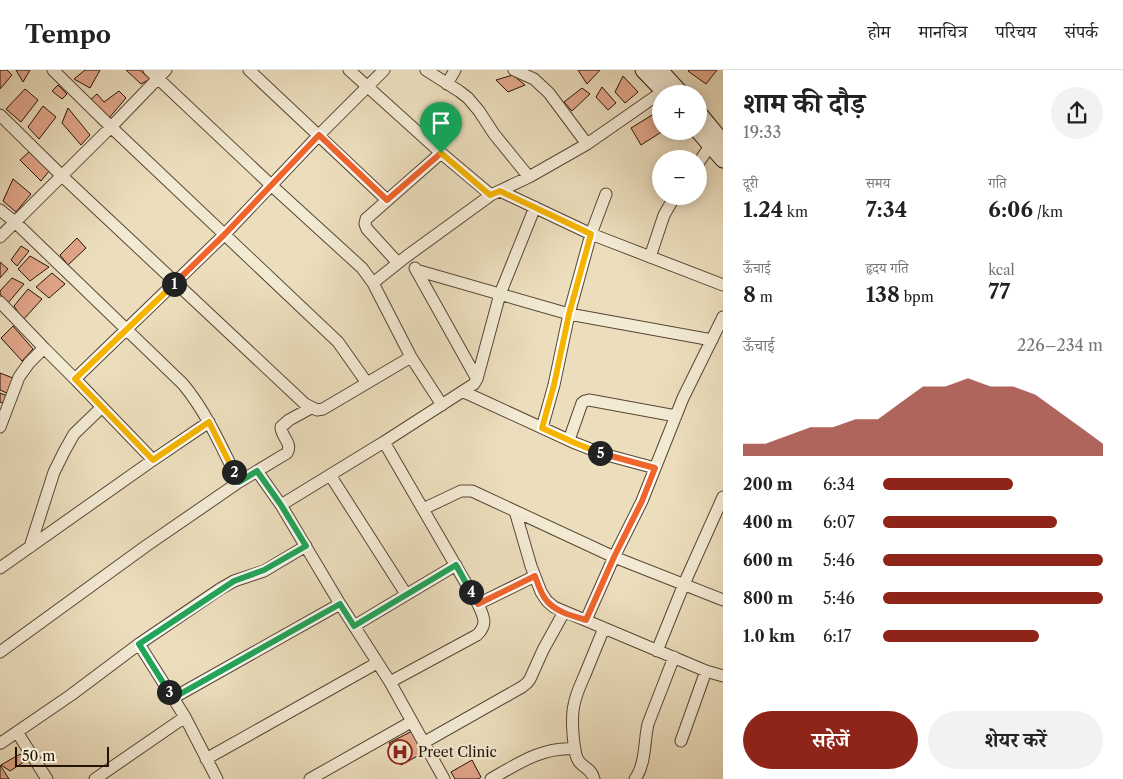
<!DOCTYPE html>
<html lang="hi">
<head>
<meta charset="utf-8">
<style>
	:root { --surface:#fff; --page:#f2f2f2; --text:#222; --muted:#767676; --line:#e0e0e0; --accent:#8f2418 }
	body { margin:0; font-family:"Libre Caslon Text","Noto Serif Devanagari",serif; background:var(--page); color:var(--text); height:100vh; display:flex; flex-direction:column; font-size:19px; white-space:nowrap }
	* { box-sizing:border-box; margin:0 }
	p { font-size:16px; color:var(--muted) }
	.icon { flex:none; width:28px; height:28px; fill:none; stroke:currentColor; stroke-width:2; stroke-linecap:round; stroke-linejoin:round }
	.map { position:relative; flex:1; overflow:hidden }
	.sheet { display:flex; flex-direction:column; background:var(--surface); width:400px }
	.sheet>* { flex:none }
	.buttons { position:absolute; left:652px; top:15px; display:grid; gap:10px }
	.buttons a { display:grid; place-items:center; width:55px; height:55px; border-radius:50%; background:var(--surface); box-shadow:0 2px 12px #0003; font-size:25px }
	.scale { position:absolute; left:15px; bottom:12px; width:94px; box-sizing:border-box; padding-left:5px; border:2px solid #251307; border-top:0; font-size:14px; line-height:18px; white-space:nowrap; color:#251307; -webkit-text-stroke:4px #f3ead4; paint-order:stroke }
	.pin { position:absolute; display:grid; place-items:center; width:42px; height:42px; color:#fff; margin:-51px -21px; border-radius:50% 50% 50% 0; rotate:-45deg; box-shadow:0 0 5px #0007 }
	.pin .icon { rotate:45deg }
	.km { position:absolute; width:25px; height:25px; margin:-12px; border-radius:50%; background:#222; color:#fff; font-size:14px; line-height:25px; text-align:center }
	.round { display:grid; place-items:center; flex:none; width:52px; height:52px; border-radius:26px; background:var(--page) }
	.head { display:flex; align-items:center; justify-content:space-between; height:85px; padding:0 20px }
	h1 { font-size:28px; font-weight:700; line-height:38px }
	.metrics { display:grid; grid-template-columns:repeat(3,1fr); gap:8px; height:85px; padding:5px 20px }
	.metrics div { display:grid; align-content:center }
	.metrics b { font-size:21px; font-weight:700 }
	.metrics small { font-size:14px; font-weight:400 }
	.metrics p { font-size:14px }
	.chart { height:140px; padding:10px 20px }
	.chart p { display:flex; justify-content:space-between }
	.chart svg { width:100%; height:90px; margin-top:5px; fill:var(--accent); opacity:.7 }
	.primary-button { display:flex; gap:10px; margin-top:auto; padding:10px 20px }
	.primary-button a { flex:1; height:58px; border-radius:30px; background:var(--accent); color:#fff; font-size:20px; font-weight:700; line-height:58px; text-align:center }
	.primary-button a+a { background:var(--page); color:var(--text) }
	ul { padding:0 20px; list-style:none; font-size:16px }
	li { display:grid; grid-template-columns:80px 60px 1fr; align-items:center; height:38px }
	li i { height:12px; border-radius:6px; background:var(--accent) }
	header { display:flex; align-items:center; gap:30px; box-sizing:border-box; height:70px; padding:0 25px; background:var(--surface); border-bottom:1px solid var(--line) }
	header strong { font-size:24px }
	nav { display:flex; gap:28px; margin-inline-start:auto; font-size:18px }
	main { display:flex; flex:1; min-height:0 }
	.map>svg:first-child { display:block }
	.building { fill:#e3a78b; stroke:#251307 }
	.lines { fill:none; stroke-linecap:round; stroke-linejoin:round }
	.minor-casing { stroke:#574634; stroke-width:13 }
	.secondary-casing { stroke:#251307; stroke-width:17 }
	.minor { stroke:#f3ead4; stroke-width:11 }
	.secondary { stroke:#f3ead4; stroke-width:15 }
	.split-1-casing { stroke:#fff; stroke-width:10 }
	.split-2-casing { stroke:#fff; stroke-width:10 }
	.split-3-casing { stroke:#fff; stroke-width:10 }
	.split-4-casing { stroke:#fff; stroke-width:10 }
	.split-5-casing { stroke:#fff; stroke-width:10 }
	.split-6-casing { stroke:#fff; stroke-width:10 }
	.split-1 { stroke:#f0652b; stroke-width:6 }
	.split-2 { stroke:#f5b400; stroke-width:6 }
	.split-3 { stroke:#22a559; stroke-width:6 }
	.split-4 { stroke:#22a559; stroke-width:6 }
	.split-5 { stroke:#f0652b; stroke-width:6 }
	.split-6 { stroke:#f5b400; stroke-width:6 }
	.labels { text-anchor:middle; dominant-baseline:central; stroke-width:4.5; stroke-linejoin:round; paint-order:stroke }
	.poi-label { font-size:14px; fill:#251307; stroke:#f3ead4; text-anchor:start }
</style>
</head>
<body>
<header>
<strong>Tempo</strong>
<nav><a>होम</a><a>मानचित्र</a><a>परिचय</a><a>संपर्क</a></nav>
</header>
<main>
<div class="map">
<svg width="723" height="709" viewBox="0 0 723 709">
	<rect width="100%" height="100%" fill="#ecdebd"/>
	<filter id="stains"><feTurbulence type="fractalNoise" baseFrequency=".004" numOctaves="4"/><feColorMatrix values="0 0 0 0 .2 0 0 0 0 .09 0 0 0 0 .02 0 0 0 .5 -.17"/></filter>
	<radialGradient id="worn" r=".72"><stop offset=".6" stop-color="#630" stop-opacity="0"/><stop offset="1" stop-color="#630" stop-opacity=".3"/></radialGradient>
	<path class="building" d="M0 0H7L12 5 0 19Z
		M16 0H30L23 12Z
		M85 0H100L90 18 74 9Z
		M126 0H140L150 9 141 14Z
		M578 0H600L587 14Z
		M689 0H717L706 14 688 1Z
		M513 5 525 15 508 22 496 10Z
		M623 6 638 22 625 33 615 22Z
		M58 15 67 24 62 29 52 21Z
		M602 17 616 33 608 40 596 27Z
		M582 18 590 24 572 41 564 32Z
		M25 19 38 30 21 52 6 39Z
		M119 21 126 28 109 48 90 30 97 24 104 32Z
		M43 36 56 47 39 69 28 57Z
		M68 38 90 65 81 75 62 53Z
		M657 42 661 48V61H663L641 75 631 58Z
		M29 82 50 100 41 111 20 90Z
		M13 109 31 124 16 142 3 131Z
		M77 168 86 178 68 195 60 185Z
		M21 176 29 181 17 196 11 190Z
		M30 186 49 197 30 211 18 199Z
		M0 192 8 199 0 208Z
		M52 203 65 214 49 228 36 217Z
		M12 208 24 214 8 233 0 224V221Z
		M28 219 42 229 23 250 14 236Z
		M13 256 33 279 22 291 1 268Z
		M0 303 13 308 9 324 0 320Z
		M0 323 7 326 5 334 0 332Z
		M414 660 425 682 401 695 389 673Z
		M20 684 27 690 10 701 1 695Z
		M472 690 481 707 478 709H455L451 702Z
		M0 695 9 709H0Z"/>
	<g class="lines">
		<g class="minor-casing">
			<path id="minor" d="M53 0 111 57 338 272 367 313 411 287
				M149 0 271 115 362 198 373 213 411 287 442 335
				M249 0 387 130
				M349 0 441 83 491 125 529 107 587 74 669 17
				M426 0 459 21 468 28 479 41 494 64 529 107
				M514 0 534 9 549 23 587 74
				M447 14 455 0
				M0 45 62 106 305 334 317 340 323 339 367 313
				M699 92 710 76
				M500 121 591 164 723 215
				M0 140 15 152 183 314C207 343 222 378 239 412
				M0 167 111 57 166 0
				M650 187 664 145 675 126
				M398 193 367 159 365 154 366 149 441 83
				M415 198 477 309
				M416 200 569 244 712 270
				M373 213 407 186 491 125
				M0 232 44 278 75 309 224 165 319 65 384 0
				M75 309 153 390
				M464 322 575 373 603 384 655 398
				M0 357 19 307 29 293 44 278
				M542 358 554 315 569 244 591 164 606 124
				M569 370 582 333 585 331 589 330 676 346
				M384 372 478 534C484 547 488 554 477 565L390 612
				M257 401 281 435 340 534 390 612 444 709
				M330 405 406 524
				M281 435 384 372 474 314 477 309 500 224 535 137
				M423 439 461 421H472L614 487 723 530
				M515 441 531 496 541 522 547 531 554 537 706 601 723 606
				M30 477 54 402 65 380 74 364 102 337
				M0 498 153 390 209 352
				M478 534 535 506
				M586 550 614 487 642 431 683 328 723 247
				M354 556 456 495
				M139 574 185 647 217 709
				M657 581 684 514 723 427
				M0 582 146 476 239 412 287 383C293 373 281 367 281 357L289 350 311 338
				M173 628 340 534
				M17 662 47 709
				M681 671 706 601
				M0 672 1 673 71 625 139 574 220 519 234 511 264 501 306 476
				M423 673 522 617 527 613 530 609 543 580 564 542
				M206 689 377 593
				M95 709 185 647
				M310 709 411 652
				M491 709C517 694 544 676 575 679
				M594 709C591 696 579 698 576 685 573 672 571 648 574 635 576 623 582 612 586 602 592 587 598 573 604 558
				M635 709C646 694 644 671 648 654L674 587"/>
		</g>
		<g class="secondary-casing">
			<path id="secondary" d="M643 0 666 24
				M660 0 682 24
				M699 43 723 72
				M698 61 723 90"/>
		</g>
		<use href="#minor" class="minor"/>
		<use href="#secondary" class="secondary"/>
	</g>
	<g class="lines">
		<g class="split-1-casing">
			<path id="split-1" d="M174 214 224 165 319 65 387 130 441 83"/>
		</g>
		<g class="split-2-casing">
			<path id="split-2" d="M174 214 75 309 153 390 209 352 234 402"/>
		</g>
		<g class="split-3-casing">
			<path id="split-3" d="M169 622 139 574 234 511 264 500 306 476 281 435 257 401 239 412 234 402"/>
		</g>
		<g class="split-4-casing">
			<path id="split-4" d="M169 622 173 628 340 534 354 556 456 495 471 522"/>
		</g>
		<g class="split-5-casing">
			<path id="split-5" d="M471 522 478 534 535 506C538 514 541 525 547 531 556 542 573 546 586 550L614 487 642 431 655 398 600 383"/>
		</g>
		<g class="split-6-casing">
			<path id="split-6" d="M441 83 490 125 500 121 591 164 569 244 554 315 542 358 575 373 600 383"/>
		</g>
		<use href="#split-1" class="split-1"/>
		<use href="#split-2" class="split-2"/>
		<use href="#split-3" class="split-3"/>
		<use href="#split-4" class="split-4"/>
		<use href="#split-5" class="split-5"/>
		<use href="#split-6" class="split-6"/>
	</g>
	<defs>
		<g id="hospital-ring" transform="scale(1.25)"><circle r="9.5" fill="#f3ead4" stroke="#8f2418" stroke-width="1.5"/><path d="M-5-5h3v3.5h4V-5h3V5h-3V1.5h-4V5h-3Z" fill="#8f2418"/></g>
	</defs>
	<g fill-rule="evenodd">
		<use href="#hospital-ring" x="400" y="682"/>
	</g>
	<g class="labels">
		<g class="poi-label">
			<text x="418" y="682">Preet Clinic</text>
		</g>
	</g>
	<rect width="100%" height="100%" filter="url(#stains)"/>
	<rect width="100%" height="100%" fill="url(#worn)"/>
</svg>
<div class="buttons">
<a>+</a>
<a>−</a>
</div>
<div class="scale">50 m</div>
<div class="pin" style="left:441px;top:83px;background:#1e9e55"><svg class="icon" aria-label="arrive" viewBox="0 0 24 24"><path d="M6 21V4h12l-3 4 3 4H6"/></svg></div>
<b class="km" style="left:174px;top:214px">1</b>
<b class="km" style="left:234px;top:402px">2</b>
<b class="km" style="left:169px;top:622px">3</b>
<b class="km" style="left:471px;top:522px">4</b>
<b class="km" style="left:600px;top:383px">5</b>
</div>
<section class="sheet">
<div class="head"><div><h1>शाम की दौड़</h1><p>19:33</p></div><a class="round"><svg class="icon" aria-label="share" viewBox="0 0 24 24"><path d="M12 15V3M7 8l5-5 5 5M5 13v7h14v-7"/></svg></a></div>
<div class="metrics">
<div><p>दूरी</p><b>1.24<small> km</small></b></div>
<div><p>समय</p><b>7:34</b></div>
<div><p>गति</p><b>6:06<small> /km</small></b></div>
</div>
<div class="metrics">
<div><p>ऊँचाई</p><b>8<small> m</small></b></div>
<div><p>हृदय गति</p><b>138<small> bpm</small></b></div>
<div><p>kcal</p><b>77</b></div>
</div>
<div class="chart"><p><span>ऊँचाई</span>226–234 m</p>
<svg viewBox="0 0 160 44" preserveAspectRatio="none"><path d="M0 44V38L10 38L20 34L30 30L40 30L50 26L60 26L70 18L80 10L90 10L100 6L110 10L120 10L130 14L140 22L150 30L160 38V44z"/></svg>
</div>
<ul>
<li><b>200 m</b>6:34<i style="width:59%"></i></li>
<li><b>400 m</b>6:07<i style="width:79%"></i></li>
<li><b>600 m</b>5:46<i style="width:100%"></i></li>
<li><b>800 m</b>5:46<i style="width:100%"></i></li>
<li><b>1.0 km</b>6:17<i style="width:71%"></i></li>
</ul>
<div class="primary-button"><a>सहेजें</a><a>शेयर करें</a></div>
</section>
</main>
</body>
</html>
